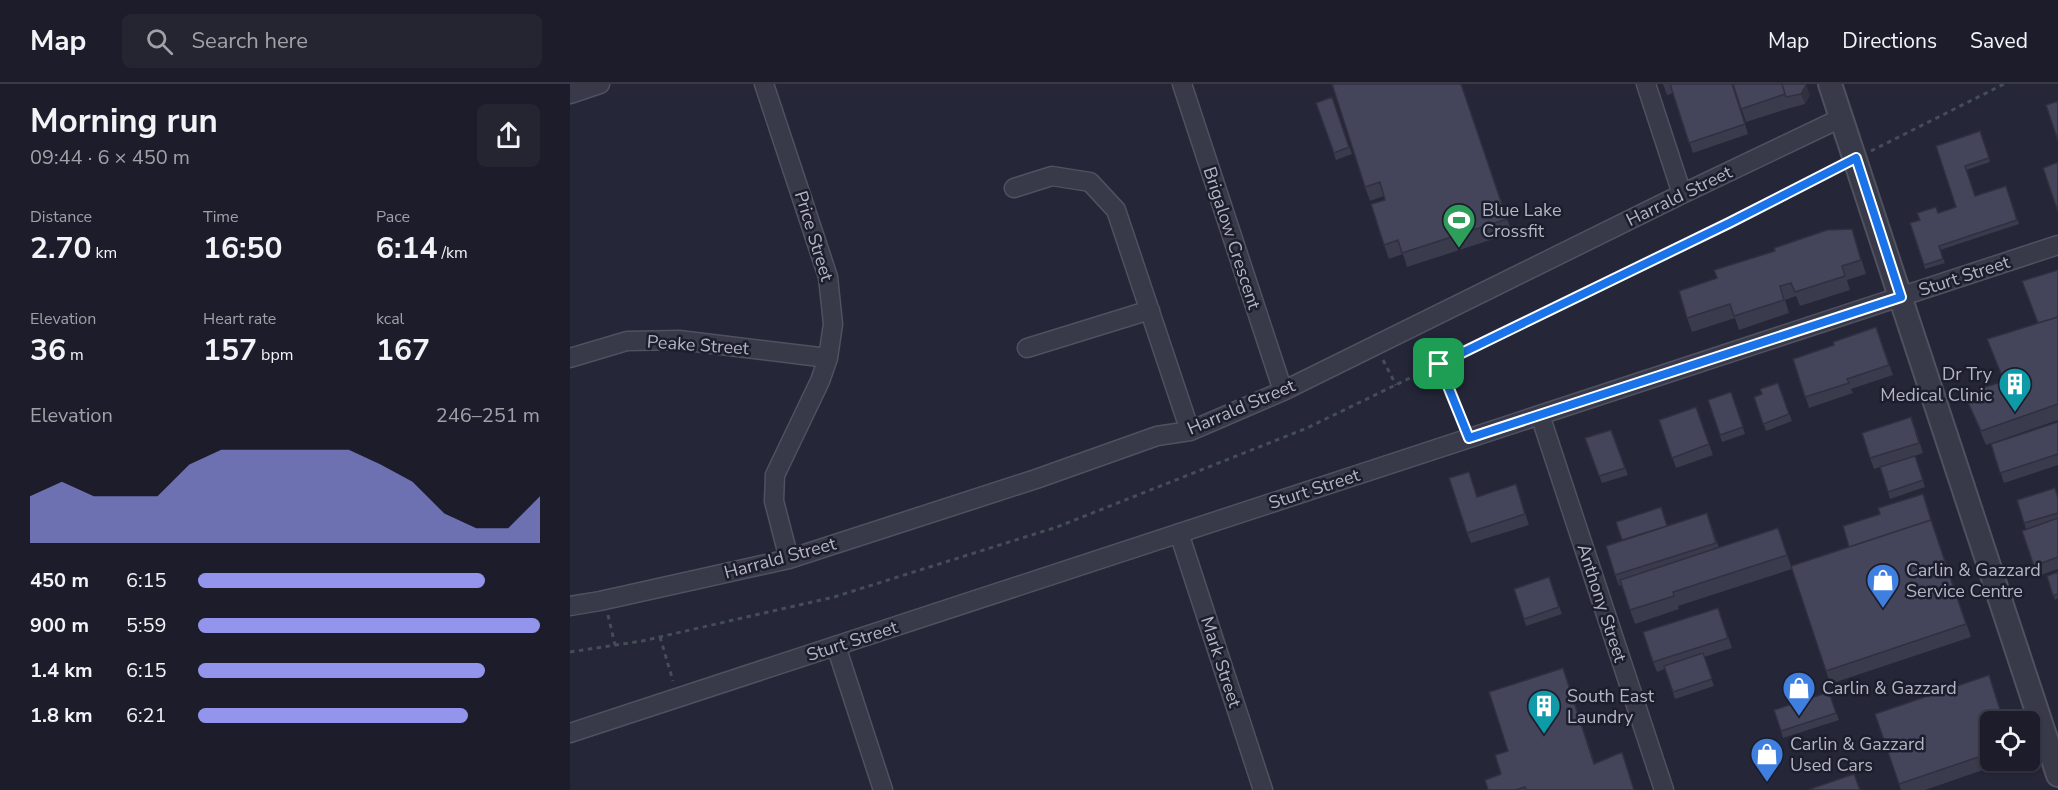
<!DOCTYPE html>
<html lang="en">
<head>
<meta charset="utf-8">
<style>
	:root { --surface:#1c1c2a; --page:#252532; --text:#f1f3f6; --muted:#a0a1a8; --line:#3a3a47; --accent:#9295eb }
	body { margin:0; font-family:"Nunito Sans",sans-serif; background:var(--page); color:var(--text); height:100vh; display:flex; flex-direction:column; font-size:22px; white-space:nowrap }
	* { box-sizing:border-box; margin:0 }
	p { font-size:20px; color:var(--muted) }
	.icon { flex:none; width:33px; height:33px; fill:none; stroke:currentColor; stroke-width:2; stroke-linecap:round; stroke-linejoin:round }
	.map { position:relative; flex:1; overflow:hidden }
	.sheet { display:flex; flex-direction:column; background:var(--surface); width:570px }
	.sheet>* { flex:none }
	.fabs { position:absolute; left:1410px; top:627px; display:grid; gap:12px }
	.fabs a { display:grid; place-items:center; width:60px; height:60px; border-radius:9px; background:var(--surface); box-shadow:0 2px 4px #0004,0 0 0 2px var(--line); font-size:30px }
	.pin { position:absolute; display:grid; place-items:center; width:51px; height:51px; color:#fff; margin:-26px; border-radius:12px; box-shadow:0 3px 9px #0006 }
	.round { display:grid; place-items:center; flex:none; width:63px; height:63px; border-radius:9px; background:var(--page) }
	.headline { display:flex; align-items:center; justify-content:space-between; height:102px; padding:0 30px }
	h1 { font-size:33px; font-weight:700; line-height:45px }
	.stats { display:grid; grid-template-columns:repeat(3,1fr); gap:9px; height:102px; padding:6px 30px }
	.stats div { display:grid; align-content:center }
	.stats b { font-size:30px; font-weight:700 }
	.stats small { font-size:16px; font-weight:400 }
	.stats p { font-size:16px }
	.chart { height:168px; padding:12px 30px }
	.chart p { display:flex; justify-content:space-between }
	.chart svg { width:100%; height:108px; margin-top:6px; fill:var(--accent); opacity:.7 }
	ul { padding:0 30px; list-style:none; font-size:20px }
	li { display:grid; grid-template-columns:96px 72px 1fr; align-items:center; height:45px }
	li i { height:15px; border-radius:8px; background:var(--accent) }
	header { display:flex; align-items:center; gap:36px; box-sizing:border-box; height:84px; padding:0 30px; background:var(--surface); border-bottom:2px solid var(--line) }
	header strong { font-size:28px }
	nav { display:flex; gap:33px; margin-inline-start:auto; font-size:21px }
	.search { width:420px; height:54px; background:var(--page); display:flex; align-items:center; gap:15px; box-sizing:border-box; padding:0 21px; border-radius:9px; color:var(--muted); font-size:22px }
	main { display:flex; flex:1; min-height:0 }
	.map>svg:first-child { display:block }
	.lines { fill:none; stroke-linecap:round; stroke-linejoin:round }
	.minor-casing { stroke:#505160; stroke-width:21 }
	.tertiary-casing { stroke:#505160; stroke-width:26 }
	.path { stroke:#444e56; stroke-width:3; stroke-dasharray:4.5 4.5; stroke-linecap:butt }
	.minor { stroke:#383949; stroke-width:18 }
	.tertiary { stroke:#383949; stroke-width:22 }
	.wall { fill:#3a3b4d }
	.shaded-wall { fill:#30303f }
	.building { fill:#44455a; stroke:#30303f; stroke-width:1.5 }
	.route-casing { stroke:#fff; stroke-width:12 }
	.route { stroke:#1a73e8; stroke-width:8 }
	.labels { text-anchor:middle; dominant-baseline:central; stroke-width:5; stroke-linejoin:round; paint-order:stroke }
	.street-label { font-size:18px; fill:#b3b4c4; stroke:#1d1e2d }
	.poi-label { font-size:18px; fill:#b3b4c4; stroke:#1d1e2d; text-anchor:start }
</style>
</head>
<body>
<header>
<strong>Map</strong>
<div class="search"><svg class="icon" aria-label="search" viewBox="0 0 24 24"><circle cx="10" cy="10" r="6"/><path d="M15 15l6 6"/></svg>Search here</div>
<nav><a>Map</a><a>Directions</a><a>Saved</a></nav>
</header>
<main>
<section class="sheet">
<div class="headline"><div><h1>Morning run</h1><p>09:44 · 6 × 450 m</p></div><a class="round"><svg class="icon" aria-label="share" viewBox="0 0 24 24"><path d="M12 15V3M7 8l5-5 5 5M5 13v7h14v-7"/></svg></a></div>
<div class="stats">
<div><p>Distance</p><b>2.70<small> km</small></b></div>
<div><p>Time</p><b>16:50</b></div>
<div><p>Pace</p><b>6:14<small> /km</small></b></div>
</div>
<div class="stats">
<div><p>Elevation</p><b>36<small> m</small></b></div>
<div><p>Heart rate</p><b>157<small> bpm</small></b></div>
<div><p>kcal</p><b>167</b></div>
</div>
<div class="chart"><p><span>Elevation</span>246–251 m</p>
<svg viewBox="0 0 160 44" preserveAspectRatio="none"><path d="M0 44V25L10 19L20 25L30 25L40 25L50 12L60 6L70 6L80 6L90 6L100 6L110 12L120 19L130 32L140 38L150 38L160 25V44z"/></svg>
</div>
<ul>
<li><b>450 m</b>6:15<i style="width:84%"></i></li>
<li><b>900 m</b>5:59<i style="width:100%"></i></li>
<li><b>1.4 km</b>6:15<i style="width:84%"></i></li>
<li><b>1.8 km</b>6:21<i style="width:79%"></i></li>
</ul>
</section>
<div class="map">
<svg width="1488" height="706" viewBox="0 0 1488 706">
	<rect width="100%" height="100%" fill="#252638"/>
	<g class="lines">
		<g class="minor-casing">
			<path id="minor" d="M194 0 258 193 263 240 258 274 250 297 205 391 204 417 219 475
				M612 0 713 307
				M1076 0 1112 110
				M0 10 30 0
				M444 104 482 92 520 98 546 126 620 347
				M457 264 580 226
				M0 274 57 257 109 256 258 274
				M970 331 1094 706
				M609 449 693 706
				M0 522 30 517 219 475 466 395 587 352 620 347 713 307 1112 110 1271 34
				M266 562 313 706
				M0 649 1488 161"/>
		</g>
		<g class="tertiary-casing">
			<path id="tertiary" d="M1260 0 1488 691"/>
		</g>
		<path class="path" d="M1301 67 1434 0
			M813 276 826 301
			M869 280 893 340
			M38 531 45 561
			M90 553 103 597
			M0 568 72 557 264 513 487 443 737 344 1159 139 1269 83"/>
		<use href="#minor" class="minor"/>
		<use href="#tertiary" class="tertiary"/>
	</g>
	<path class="wall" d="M891 0 942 149 837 183 833 170 819 175 814 161 815 116 814 112 800 117 795 103Z
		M1093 0H1162L1178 50 1123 69 1103 9 1097 11Z
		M1163 0 1240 11 1235 20 1220 24 1176 38Z
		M762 13 782 70 766 76 746 19Z
		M1410 47 1420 78 1396 86 1405 112 1436 102 1449 140 1370 166 1375 179 1355 185 1340 139 1386 123 1366 62Z
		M1282 145 1296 190 1277 196 1280 206 1230 222 1226 212 1215 216 1219 229 1169 246 1165 234 1122 248 1117 234 1147 194Z
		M1488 186V336L1416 361 1394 310 1434 297 1417 255 1468 239Z
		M1306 243 1323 291 1281 305 1283 309 1239 324 1223 275 1264 261Z
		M1208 299 1222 337 1196 347 1184 313 1192 310Z
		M1161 308 1175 350 1152 358 1138 316Z
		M1126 323 1143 371 1106 384 1089 336Z
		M1488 338V381L1434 399 1421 360Z
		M1345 343 1353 369 1345 372 1355 403 1320 415 1310 383 1304 385 1300 374Z
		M1041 346 1058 391 1032 399 1015 354Z
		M1485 404 1488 412V485L1468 492 1452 447 1456 445 1454 439Z
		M949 410 959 441 901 459 897 449 907 412Z
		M1356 420 1401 553 1260 600 1256 587 1279 463Z
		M1141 440 1149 464 1213 458 1222 485 1108 522 1109 525 1065 540 1051 501 1049 502 1045 491 1097 442Z
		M1488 490V514L1485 516 1477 492Z
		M979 493 992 530 956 542 944 505Z
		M1148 524 1162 564 1134 573 1144 602 1105 615 1095 585 1087 588 1083 578Z
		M993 584 1025 680 1065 706H918L931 690 938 667Z
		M1259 608 1269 636 1213 654 1204 626Z
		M1305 630 1420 638V676H1442L1355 706H1331Z"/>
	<path class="shaded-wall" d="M1236 0 1240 11 1235 20 1231 10Z"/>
	<path class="building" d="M762 0H891L937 135 832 169 828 156 814 161 801 120 815 116 810 98 795 103Z
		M1100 0H1162L1175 40 1119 59Z
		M1163 0H1212L1215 10 1171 25Z
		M1212 0H1236V1L1231 10 1216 13Z
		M762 13 779 63 764 69 746 19Z
		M1488 17V57L1476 21Z
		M1410 47 1419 74 1395 82 1405 112 1436 102 1447 136 1369 162 1373 175 1354 181 1340 139 1350 136 1347 129 1366 123 1368 129 1386 123 1366 62Z
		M1488 78V128L1473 84Z
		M1282 145 1291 176 1272 182 1275 192 1225 208 1221 199 1210 202 1214 216 1164 232 1160 220 1117 234 1109 207 1147 194 1144 186 1205 167 1204 164 1257 146Z
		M1488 186V233L1468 239 1452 197Z
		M1488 233V320L1411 347 1394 310 1434 297 1417 255Z
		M1306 243 1319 281 1277 295 1279 299 1235 313 1223 275 1264 261 1263 258Z
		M1208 299 1219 330 1193 340 1184 313 1192 310 1190 305Z
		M1161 308 1173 343 1150 351 1138 316Z
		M1126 323 1139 360 1102 374 1089 336Z
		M1341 333 1349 359 1300 374 1292 349Z
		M1488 338V370L1430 389 1421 360Z
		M1041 346 1055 384 1029 392 1015 354Z
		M1345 372 1353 396 1318 408 1310 383Z
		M899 388 907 413 946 400 955 430 897 449 879 394Z
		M1485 404 1488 414V429L1454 439 1447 416Z
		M1353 410 1361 436 1279 463 1273 442 1310 430 1308 424Z
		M1091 423 1097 442 1052 456 1046 438Z
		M1137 429 1146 459 1045 491 1036 462Z
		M1488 434V473L1464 482 1452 447Z
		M1361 436 1396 540 1256 587 1221 482Z
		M1208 444 1217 471 1103 508 1104 512 1060 526 1050 496Z
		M1488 488V510L1483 512 1477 492Z
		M979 493 989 523 954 535 944 505Z
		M1148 524 1158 554 1083 578 1073 548Z
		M1133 569 1142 595 1103 608 1094 582Z
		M993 584 1024 680 1052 668 1064 706H956L955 703 945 706H918L915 696 931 690 925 671 938 667 919 608Z
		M1419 591 1434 638H1420V669L1329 700 1305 630Z
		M1259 608 1266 629 1211 647 1204 626Z
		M1284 690 1290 706H1241L1240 705Z"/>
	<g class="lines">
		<g class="route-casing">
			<path id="route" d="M1286 74 1331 213 899 354 869 280 1159 139Z"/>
		</g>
		<use href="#route" class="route"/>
	</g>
	<defs>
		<g id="stadium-pin" transform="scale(1.725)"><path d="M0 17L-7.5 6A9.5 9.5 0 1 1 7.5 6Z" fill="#2e9e5b" stroke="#1d1e2d"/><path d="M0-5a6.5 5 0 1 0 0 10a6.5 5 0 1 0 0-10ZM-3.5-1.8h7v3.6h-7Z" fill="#fff"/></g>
		<g id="building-pin" transform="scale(1.725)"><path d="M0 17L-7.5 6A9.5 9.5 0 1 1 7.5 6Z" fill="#0f9aa8" stroke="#1d1e2d"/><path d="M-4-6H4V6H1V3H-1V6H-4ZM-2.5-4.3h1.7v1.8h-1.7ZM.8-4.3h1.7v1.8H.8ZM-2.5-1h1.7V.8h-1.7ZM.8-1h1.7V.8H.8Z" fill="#fff"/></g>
		<g id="shop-pin" transform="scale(1.725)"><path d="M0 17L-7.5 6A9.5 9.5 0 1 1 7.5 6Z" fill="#3f7fe0" stroke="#1d1e2d"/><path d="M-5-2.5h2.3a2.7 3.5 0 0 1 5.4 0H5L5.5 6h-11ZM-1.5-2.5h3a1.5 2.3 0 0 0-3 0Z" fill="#fff"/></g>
	</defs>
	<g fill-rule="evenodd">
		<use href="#stadium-pin" x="889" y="136"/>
		<use href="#building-pin" x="1445" y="300"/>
		<use href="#shop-pin" x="1313" y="496"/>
		<use href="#shop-pin" x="1229" y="604"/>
		<use href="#building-pin" x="974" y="622"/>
		<use href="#shop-pin" x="1197" y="670"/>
	</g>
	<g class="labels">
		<g class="street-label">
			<text transform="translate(1109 112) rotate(-26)">Harrald Street</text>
			<text transform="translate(244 152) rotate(73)">Price Street</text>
			<text transform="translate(662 154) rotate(72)">Brigalow Crescent</text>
			<text transform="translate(1394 192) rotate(-18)">Sturt Street</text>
			<text transform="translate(128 261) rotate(4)">Peake Street</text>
			<text transform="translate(671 323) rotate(-23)">Harrald Street</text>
			<text transform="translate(744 405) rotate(-18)">Sturt Street</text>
			<text transform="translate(210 474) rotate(-15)">Harrald Street</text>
			<text transform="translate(1032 519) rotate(72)">Anthony Street</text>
			<text transform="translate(282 557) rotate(-18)">Sturt Street</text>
			<text transform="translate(651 578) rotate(72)">Mark Street</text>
		</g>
		<g class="poi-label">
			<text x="912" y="126">Blue Lake<tspan x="912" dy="21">Crossfit</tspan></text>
			<text x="1422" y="290" text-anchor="end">Dr Try<tspan x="1422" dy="21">Medical Clinic</tspan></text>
			<text x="1336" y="486">Carlin &amp; Gazzard<tspan x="1336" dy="21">Service Centre</tspan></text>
			<text x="1252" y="604">Carlin &amp; Gazzard</text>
			<text x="997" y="612">South East<tspan x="997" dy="21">Laundry</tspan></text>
			<text x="1220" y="660">Carlin &amp; Gazzard<tspan x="1220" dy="21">Used Cars</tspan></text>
		</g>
	</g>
</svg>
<div class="fabs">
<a><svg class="icon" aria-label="locate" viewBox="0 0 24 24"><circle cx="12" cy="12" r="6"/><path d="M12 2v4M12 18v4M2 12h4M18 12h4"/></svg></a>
</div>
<div class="pin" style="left:869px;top:280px;background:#1e9e55"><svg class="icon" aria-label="arrive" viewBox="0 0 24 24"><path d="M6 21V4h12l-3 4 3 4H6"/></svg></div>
</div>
</main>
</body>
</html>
